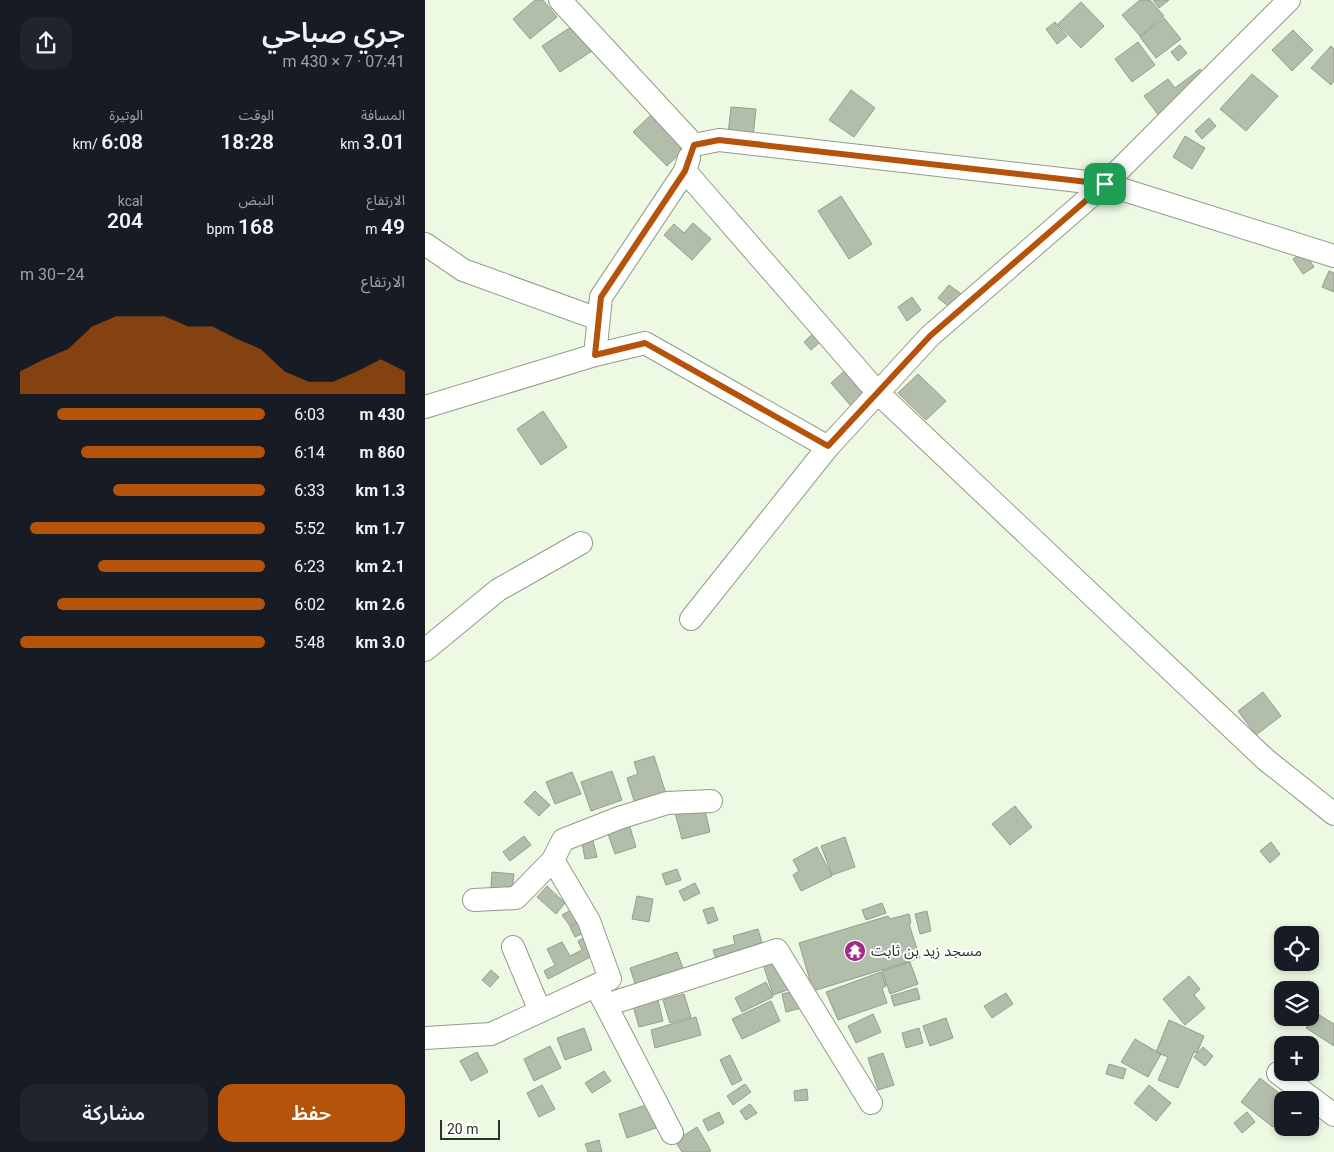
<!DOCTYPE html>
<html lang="ar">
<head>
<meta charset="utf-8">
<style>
	:root { --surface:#171b24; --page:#20242c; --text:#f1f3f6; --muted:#9ea1a6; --accent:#b45309 }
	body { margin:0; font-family:Roboto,"Noto Sans Arabic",sans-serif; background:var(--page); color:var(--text); direction:rtl; height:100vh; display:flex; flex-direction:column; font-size:19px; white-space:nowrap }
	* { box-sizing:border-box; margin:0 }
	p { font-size:16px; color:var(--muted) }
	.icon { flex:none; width:28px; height:28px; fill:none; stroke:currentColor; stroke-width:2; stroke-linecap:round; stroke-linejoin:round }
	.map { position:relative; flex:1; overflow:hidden; direction:ltr }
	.details { display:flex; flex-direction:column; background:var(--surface); width:425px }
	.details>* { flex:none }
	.controls { position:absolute; left:849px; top:926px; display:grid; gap:10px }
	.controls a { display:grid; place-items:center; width:45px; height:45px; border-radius:10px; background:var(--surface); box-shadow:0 2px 8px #0003; font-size:25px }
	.scale { position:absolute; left:15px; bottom:12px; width:60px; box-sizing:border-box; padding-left:5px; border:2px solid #2d322a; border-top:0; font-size:14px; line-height:18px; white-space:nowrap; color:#2d322a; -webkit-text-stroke:4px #fff; paint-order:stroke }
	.pin { position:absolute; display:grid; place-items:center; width:42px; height:42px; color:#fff; margin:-21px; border-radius:10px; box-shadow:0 2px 8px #0006 }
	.round { display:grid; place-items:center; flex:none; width:52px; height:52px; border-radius:15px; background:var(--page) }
	.headline { display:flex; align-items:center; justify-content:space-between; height:85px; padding:0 20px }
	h1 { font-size:28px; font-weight:600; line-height:38px }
	.metrics { display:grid; grid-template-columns:repeat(3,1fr); gap:8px; height:85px; padding:5px 20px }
	.metrics div { display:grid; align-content:center }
	.metrics b { font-size:21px; font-weight:600 }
	.metrics small { font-size:14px; font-weight:400 }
	.metrics p { font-size:14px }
	.chart { height:140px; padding:10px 20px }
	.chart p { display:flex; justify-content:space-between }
	.chart svg { width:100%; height:90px; margin-top:5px; fill:var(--accent); opacity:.7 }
	.primary-button { display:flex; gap:10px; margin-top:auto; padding:10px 20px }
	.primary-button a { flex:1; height:58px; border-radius:15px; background:var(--accent); color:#fff; font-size:20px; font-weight:600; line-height:58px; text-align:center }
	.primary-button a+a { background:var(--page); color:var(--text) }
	ul { padding:0 20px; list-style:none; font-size:16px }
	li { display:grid; grid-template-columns:80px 60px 1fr; align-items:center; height:38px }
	li i { height:12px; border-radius:6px; background:var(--accent) }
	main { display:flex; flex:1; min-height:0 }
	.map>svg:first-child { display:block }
	.building { fill:#b3beaa; stroke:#949f8b }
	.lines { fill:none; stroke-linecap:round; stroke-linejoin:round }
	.minor-casing { stroke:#919c88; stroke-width:24 }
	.minor { stroke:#fff; stroke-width:22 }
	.route-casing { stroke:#fff; stroke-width:10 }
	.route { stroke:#b45309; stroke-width:6 }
	.labels { text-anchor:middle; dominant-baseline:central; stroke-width:4; stroke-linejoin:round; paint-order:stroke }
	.poi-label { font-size:15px; fill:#2d322a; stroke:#fff; text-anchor:start }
</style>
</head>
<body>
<main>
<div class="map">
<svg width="909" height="1152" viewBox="0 0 909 1152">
	<rect width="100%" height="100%" fill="#edf9e3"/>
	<path class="building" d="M110 0H118L132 17 105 39 88 19Z
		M715 0H725L739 16 715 36 697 15Z
		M728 0H744L734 8Z
		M656 2 679 26 656 48 633 24Z
		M739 18 756 39 731 58 715 37Z
		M630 22 642 36 632 44 621 29Z
		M149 25 167 51 135 72 117 46Z
		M868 30 888 50 867 71 847 50Z
		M713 42 730 65 707 82 690 59Z
		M755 45 762 53 753 61 746 52Z
		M906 46 909 49V81L906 85 886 68Z
		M775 69 784 81 735 117 719 96 743 79 750 88Z
		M827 74 853 96 821 131 795 109Z
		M426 90 450 108 429 137 404 120Z
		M306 107 331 109 328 136 303 134Z
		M230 111 264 145 242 166 208 132Z
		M784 118 791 126 777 139 770 131Z
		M760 136 780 148 767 169 748 157Z
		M416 196 447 244 424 259 393 211Z
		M268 223 286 239 267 260 239 235 249 224 259 233Z
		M879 252 889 267 878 274 868 259Z
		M904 271 909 273V292L897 287Z
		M524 285 543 299 532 313 513 298Z
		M487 297 496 310 482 321 473 307Z
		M395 327 403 335 386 350 379 342Z
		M426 365 453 396 432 413 406 383Z
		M493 374 521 401 501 420 473 393Z
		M118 411 142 447 116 465 92 429Z
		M838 692 856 716 831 735 813 711Z
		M229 756 242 797 211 807 202 778 213 774 209 762Z
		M187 771 197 800 166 811 156 782Z
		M147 772 156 794 130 804 121 782Z
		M110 791 125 805 114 816 99 802Z
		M279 806 285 832 257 839 250 813Z
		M590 806 607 827 585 845 567 824Z
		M204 824 211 847 190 854 182 831Z
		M99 836 106 845 85 861 78 852Z
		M420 837 430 867 407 875 396 846Z
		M168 841 172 857 160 859 157 843Z
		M846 842 855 854 845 863 835 851Z
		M392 847 407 876 376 891 368 875 374 871 368 860Z
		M252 869 256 880 241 885 237 874Z
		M67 872 89 874 87 890 66 888Z
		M270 883 275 893 259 901 254 891Z
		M122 886 140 903 131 914 112 897Z
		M212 896 228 899 224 922 207 919Z
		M457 903 461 913 441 920 437 910Z
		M288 907 293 920 283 924 278 910Z
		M146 910 163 914 145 926 137 915Z
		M502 911 506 931 495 934 490 914Z
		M484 914 486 923 484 924 495 958 388 991 374 943 463 916 465 919Z
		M163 917 169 928 150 937 145 927Z
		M333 929 338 946 291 959 288 950 310 944 308 936Z
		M170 932 179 950 123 979 119 971 130 965 122 949 137 942 145 956 157 950 153 941Z
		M365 949 377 985 348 995 336 958Z
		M252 952 259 971 211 987 205 968Z
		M485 962 493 984 465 994 457 971Z
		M66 970 74 977 65 987 57 980Z
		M456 972 461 986 457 988 462 1003 413 1020 401 992Z
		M764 976 775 989 769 995 780 1008 760 1025 738 999Z
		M341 982 348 997 317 1012 310 998Z
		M492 988 495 999 469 1006 466 996Z
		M379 989 384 1006 361 1012 357 994Z
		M581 993 588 1004 567 1018 559 1006Z
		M259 994 266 1017 245 1023 238 1000Z
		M233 1000 238 1021 214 1027 208 1006Z
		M346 1001 355 1021 317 1039 307 1019Z
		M891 1013 909 1024V1046L881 1028Z
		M448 1014 456 1032 431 1043 423 1026Z
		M271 1017 276 1035 230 1048 226 1030Z
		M521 1018 528 1038 505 1046 498 1026Z
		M744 1020 779 1036 772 1053 769 1052 753 1088 733 1080 743 1057 731 1052Z
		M159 1028 167 1050 140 1060 132 1038Z
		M494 1028 498 1043 481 1048 477 1033Z
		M710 1039 736 1054 723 1077 696 1062Z
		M125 1046 136 1068 109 1081 99 1059Z
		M778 1047 788 1056 780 1066 769 1057Z
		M52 1052 63 1072 46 1081 35 1061Z
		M458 1053 469 1085 453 1090 443 1058Z
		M305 1055 317 1080 307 1085 295 1060Z
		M684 1064 701 1069 698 1079 681 1074Z
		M179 1071 186 1081 167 1093 160 1083Z
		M835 1078 863 1100H858V1115L848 1127 816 1102Z
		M320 1084 326 1092 308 1105 302 1096Z
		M117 1085 130 1109 114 1117 102 1093Z
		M724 1085 746 1103 731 1121 709 1103Z
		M382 1089 383 1100 370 1101 369 1091Z
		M230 1102 227 1116 231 1128 202 1138 194 1114Z
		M325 1104 332 1113 321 1120 315 1111Z
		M294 1112 299 1123 283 1131 278 1120Z
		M822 1112 830 1122 817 1133 809 1123Z
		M272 1127 286 1151 284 1152H257L250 1141Z
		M174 1140 177 1152H163L160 1144Z"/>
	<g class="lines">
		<g class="minor-casing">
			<path id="minor" d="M135 0 269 145
				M269 145 294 140 680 184 909 256
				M264 158 260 171 176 297 170 355 220 343 403 447
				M260 171 453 393 840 759 909 814
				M0 244 38 270 173 319
				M0 407 170 355
				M266 619 403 447 505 336 680 184 864 0
				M0 650 73 590 156 543
				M49 900 91 898 128 860 138 840 194 818 242 803 286 801
				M88 947 115 1011
				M174 992 247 1133
				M181 1005 352 950 446 1103
				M0 1038 66 1034 185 979 164 921 128 860
				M853 1073 909 1115"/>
		</g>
		<use href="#minor" class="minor"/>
	</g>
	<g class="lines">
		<g class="route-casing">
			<path id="route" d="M294 140 680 184 505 336 403 446 220 343 170 355 176 297 260 171 269 145Z"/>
		</g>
		<use href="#route" class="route"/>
	</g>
	<defs>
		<g id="temple-disc" transform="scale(1.125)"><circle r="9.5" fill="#a22c85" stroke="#fff"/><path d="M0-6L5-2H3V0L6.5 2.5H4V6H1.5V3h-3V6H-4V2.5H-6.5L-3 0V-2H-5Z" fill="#fff"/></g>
	</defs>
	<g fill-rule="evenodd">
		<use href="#temple-disc" x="430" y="951"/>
	</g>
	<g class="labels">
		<g class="poi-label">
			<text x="446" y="951">مسجد زيد بن ثابت</text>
		</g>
	</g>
</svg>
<div class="controls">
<a><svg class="icon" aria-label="locate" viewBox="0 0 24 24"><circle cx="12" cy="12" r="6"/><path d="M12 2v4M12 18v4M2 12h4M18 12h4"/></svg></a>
<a><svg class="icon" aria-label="layers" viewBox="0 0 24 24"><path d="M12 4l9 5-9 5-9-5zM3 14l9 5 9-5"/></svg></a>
<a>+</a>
<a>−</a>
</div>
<div class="scale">20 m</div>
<div class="pin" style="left:680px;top:184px;background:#1e9e55"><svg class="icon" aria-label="arrive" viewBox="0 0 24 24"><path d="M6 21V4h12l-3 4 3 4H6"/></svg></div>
</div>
<section class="details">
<div class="headline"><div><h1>جري صباحي</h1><p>07:41 · 7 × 430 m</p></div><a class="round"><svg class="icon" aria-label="share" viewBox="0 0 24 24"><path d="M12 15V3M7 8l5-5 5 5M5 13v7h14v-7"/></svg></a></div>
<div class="metrics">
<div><p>المسافة</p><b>3.01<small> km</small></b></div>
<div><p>الوقت</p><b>18:28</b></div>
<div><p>الوتيرة</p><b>6:08<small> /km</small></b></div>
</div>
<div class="metrics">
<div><p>الارتفاع</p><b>49<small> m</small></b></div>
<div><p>النبض</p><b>168<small> bpm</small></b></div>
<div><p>kcal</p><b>204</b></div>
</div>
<div class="chart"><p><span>الارتفاع</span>24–30 m</p>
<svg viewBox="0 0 160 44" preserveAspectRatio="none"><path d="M0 44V33L10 27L20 22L30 11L40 6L50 6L60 6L70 11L80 11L90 17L100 22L110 33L120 38L130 38L140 33L150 27L160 33V44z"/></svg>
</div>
<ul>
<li><b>430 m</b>6:03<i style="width:85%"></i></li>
<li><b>860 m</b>6:14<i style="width:75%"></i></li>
<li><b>1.3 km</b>6:33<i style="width:62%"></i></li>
<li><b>1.7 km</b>5:52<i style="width:96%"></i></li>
<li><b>2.1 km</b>6:23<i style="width:68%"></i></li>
<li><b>2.6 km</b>6:02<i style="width:85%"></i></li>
<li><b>3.0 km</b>5:48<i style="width:100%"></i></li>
</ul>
<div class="primary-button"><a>حفظ</a><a>مشاركة</a></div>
</section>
</main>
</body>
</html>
